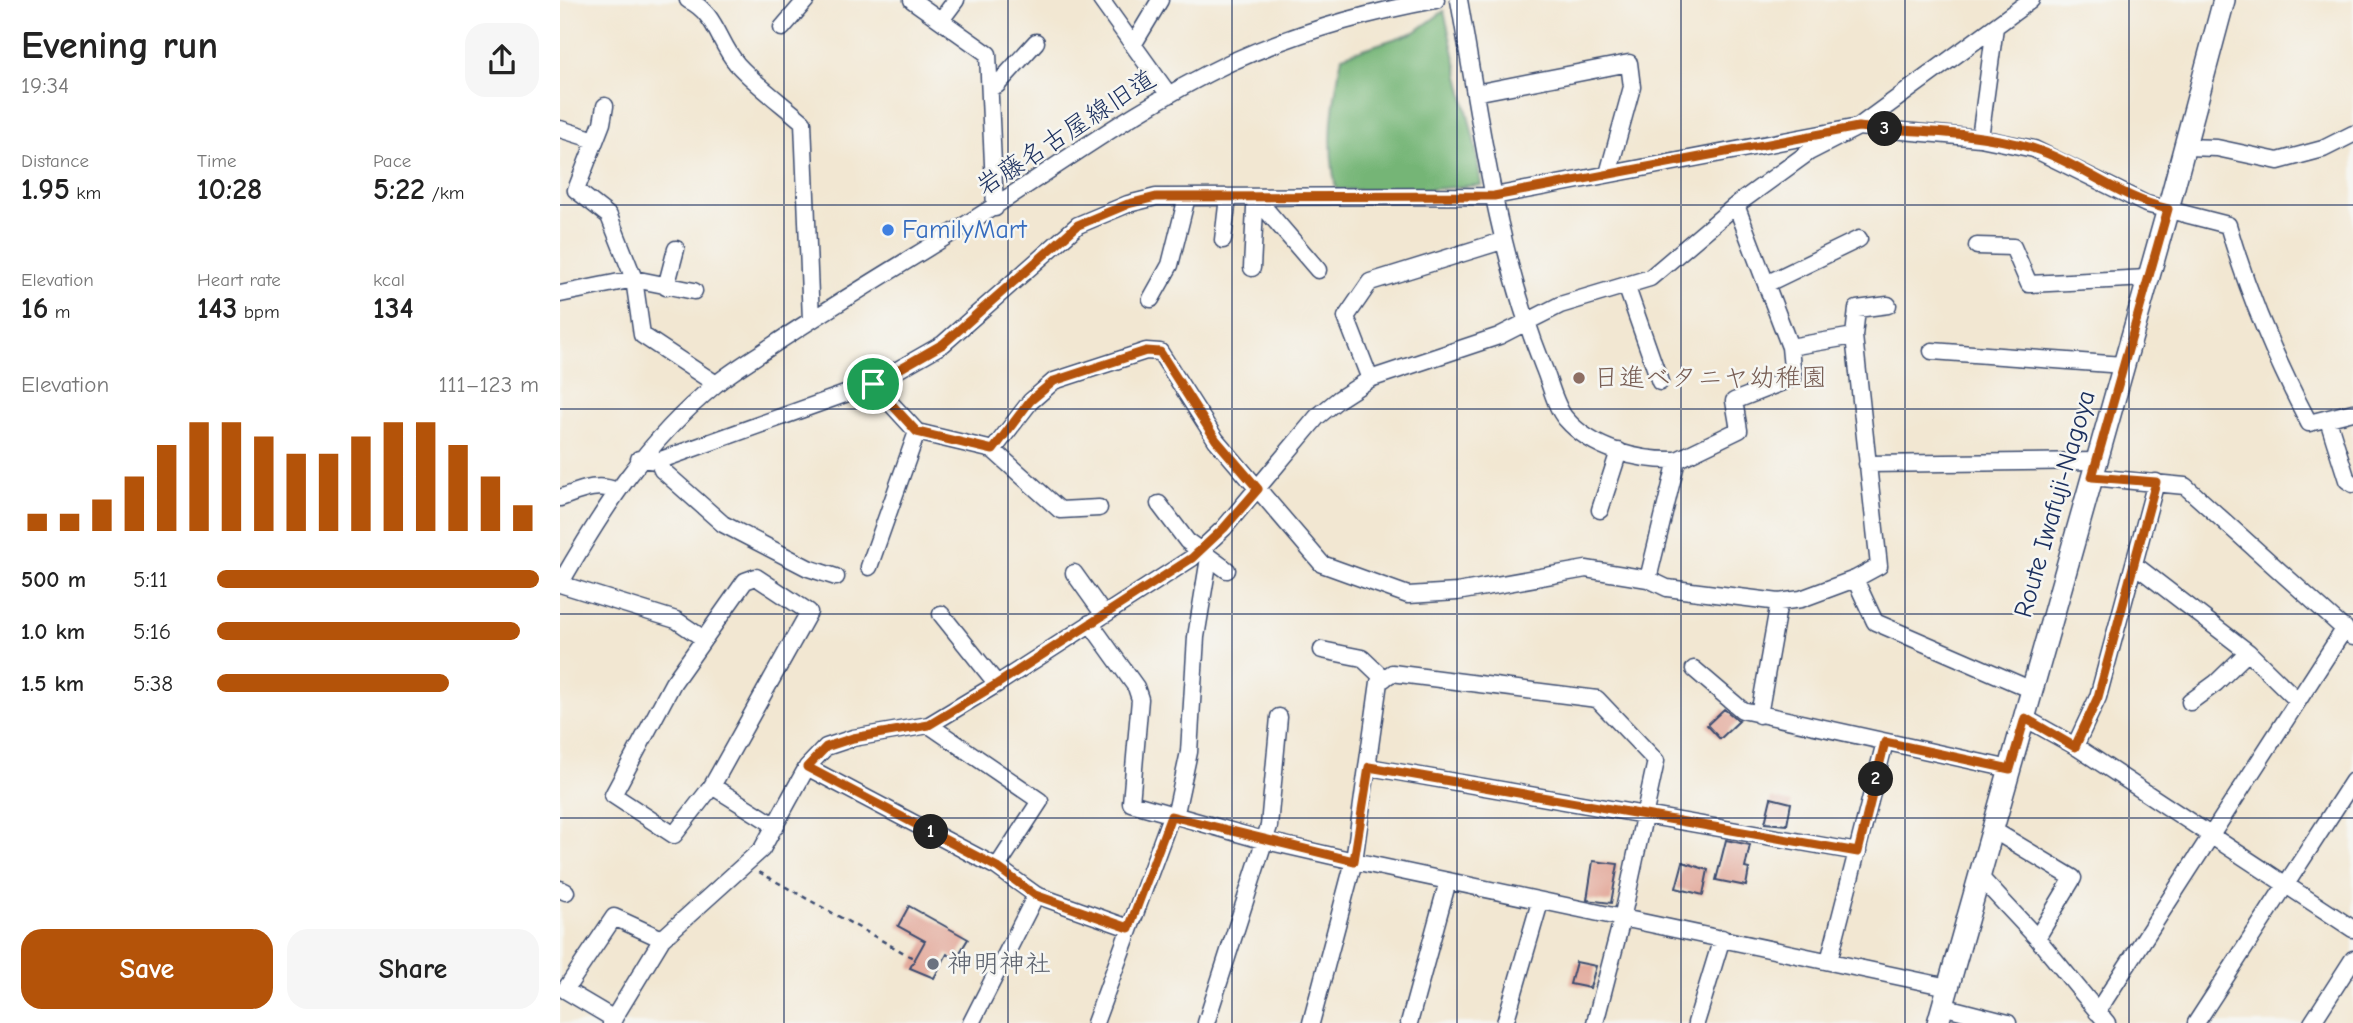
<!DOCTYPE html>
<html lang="en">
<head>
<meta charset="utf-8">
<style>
	:root { --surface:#fff; --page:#f6f6f6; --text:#222; --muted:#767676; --accent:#b45309 }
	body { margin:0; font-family:"Comic Neue","Klee One",sans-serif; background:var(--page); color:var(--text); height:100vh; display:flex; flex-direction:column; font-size:26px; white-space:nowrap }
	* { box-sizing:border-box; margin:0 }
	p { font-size:23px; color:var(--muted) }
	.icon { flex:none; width:38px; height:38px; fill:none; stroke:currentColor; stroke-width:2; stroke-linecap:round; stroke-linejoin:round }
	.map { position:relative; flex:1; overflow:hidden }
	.drawer { display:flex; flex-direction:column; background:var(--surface); width:560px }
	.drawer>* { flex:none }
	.pin { position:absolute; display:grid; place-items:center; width:60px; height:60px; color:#fff; margin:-30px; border:4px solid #fff; border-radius:50%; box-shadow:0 2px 7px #0007 }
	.km { position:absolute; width:35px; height:35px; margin:-18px; border-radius:50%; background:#222; color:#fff; font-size:19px; line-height:35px; text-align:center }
	.round { display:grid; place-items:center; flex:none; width:74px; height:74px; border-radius:21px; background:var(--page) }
	.head { display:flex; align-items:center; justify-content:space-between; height:119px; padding:0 21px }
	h1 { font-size:38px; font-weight:700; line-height:52px }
	.stats { display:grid; grid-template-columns:repeat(3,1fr); gap:10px; height:119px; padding:7px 21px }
	.stats div { display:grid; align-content:center }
	.stats b { font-size:30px; font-weight:700 }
	.stats small { font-size:19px; font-weight:400 }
	.stats p { font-size:19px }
	.chart { height:196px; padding:14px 21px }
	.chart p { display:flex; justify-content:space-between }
	.chart svg { width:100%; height:126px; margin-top:7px; stroke:var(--accent); stroke-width:6 }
	.primary-button { display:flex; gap:14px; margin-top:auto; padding:14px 21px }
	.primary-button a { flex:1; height:80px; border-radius:21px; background:var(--accent); color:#fff; font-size:28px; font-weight:700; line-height:80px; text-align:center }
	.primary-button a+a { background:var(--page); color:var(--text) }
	ul { padding:0 21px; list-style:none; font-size:23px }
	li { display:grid; grid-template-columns:112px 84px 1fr; align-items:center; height:52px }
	li i { height:18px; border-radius:9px; background:var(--accent) }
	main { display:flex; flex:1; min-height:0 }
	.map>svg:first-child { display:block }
	.forest { fill:#74b576; stroke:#48726a; stroke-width:2 }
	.building { fill:#e3aa9c }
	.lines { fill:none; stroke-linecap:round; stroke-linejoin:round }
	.minor-casing { stroke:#3b4b6f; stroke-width:19 }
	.major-casing { stroke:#3b4b6f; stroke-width:24 }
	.path { stroke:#3b4b6f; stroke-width:2.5; stroke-dasharray:5 5; stroke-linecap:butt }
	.minor { stroke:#fff; stroke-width:16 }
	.major { stroke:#fff; stroke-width:21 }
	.route-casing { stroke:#fff; stroke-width:14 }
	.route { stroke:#b45309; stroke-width:9 }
	.grid { fill:none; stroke:#1b2f5e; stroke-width:2; stroke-opacity:0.55 }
	.shop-dot { fill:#3f7fe0; stroke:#f6f6f2; stroke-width:2.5 }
	.education-dot { fill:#8d6e63; stroke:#f6f6f2; stroke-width:2.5 }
	.worship-dot { fill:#6b7280; stroke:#f6f6f2; stroke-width:2.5 }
	.labels { text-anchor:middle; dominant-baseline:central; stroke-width:5; stroke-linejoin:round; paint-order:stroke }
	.street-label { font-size:26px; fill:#1b2f5e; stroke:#f6f6f2 }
	.shop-label { font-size:26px; fill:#366cbe; stroke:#f6f6f2; text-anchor:start }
	.education-label { font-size:26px; fill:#785e54; stroke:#f6f6f2; text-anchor:start }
	.worship-label { font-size:26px; fill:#5b616d; stroke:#f6f6f2; text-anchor:start }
</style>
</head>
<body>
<main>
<section class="drawer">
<div class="head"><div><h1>Evening run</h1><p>19:34</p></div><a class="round"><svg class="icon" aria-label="share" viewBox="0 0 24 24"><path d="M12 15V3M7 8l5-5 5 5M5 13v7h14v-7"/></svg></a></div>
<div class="stats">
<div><p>Distance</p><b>1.95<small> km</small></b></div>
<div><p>Time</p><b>10:28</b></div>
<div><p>Pace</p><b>5:22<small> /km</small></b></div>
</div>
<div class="stats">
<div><p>Elevation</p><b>16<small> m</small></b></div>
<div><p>Heart rate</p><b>143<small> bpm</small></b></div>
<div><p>kcal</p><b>134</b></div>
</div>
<div class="chart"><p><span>Elevation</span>111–123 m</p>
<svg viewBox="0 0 160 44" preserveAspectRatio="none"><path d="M5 44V38M15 44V38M25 44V33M35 44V25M45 44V14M55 44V6M65 44V6M75 44V11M85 44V17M95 44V17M105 44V11M115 44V6M125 44V6M135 44V14M145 44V25M155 44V35"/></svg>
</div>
<ul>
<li><b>500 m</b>5:11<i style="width:100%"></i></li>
<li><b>1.0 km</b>5:16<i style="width:94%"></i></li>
<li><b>1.5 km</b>5:38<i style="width:72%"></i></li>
</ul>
<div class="primary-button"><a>Save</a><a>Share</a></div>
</section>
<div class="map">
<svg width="1793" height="1023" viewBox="0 0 1793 1023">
	<rect width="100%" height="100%" fill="#f6f6f2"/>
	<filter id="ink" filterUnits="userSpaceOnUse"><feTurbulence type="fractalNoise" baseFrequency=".0143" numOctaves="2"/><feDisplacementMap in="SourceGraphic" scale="14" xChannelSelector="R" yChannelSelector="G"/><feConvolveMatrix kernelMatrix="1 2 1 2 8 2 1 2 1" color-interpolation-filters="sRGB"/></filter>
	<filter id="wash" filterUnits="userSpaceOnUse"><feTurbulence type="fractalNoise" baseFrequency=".00686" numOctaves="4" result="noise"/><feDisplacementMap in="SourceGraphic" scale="28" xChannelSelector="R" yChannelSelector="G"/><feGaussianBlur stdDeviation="1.57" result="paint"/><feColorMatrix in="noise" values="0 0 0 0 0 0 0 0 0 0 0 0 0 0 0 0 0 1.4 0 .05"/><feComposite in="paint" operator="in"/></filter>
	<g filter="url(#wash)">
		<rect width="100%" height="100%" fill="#f2e7d2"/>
		<path class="forest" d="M884 11 916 149 921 185 839 192 776 189C766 140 773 104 782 56L855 32Z"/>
		<g id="blocks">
			<path class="building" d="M1164 709 1179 721 1160 739 1147 725Z
				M1211 798 1231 803 1227 825 1205 823Z
				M1166 840 1190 845 1185 868 1189 869 1186 886 1156 880Z
				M1033 861 1058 864 1051 903 1027 900Z
				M1123 862 1148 870 1143 895 1116 888Z
				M349 906 408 939 396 959 387 954 374 978 350 968 365 941 338 926Z
				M1016 962 1036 966 1030 988 1010 984Z"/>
		</g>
	</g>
	<g filter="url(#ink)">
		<use href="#blocks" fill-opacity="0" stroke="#3b4b6f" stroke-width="2"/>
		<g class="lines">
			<g class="minor-casing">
				<path id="minor" d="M128 0C156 13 158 42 177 64 196 85 221 103 243 122L251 320
					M352 0 428 54 435 208
					M541 0 609 95
					M899 0C921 124 936 249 983 366 990 382 995 407 1006 419 1033 450 1079 461 1117 460L1088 579
					M381 20 396 0
					M222 28 246 0
					M573 45 600 0
					M430 88 437 85 476 42
					M915 93 1069 63 1072 87 1048 174
					M45 106 42 123 16 190 49 216 74 279 82 335 156 384
					M0 129 35 140
					M1420 138 1435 27
					M1625 147 1657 148 1718 161 1763 149 1793 134
					M695 197 758 270
					M663 240 668 197
					M1417 246 1453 247 1469 284 1588 278
					M692 268 695 208 698 201
					M1206 284 1299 239
					M1066 285 1100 382
					M106 287 116 249
					M0 294 74 279 134 291
					M591 299 610 265 627 197
					M1294 336 1297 309 1328 305
					M1372 351 1563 365
					M810 379 786 317 810 282 942 241
					M313 384 357 432 433 450 470 402 494 381 586 351 600 352 656 440 762 564 848 595 897 592 1026 569 1088 579 1107 588 1219 602 1241 599 1295 579 1319 566 1294 336 1230 347 1176 205
					M1768 420 1787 480 1793 484
					M433 450 500 510 539 508
					M79 459 98 461 313 384 383 344 518 225 568 204 596 197 934 196 1298 127 1420 138 1474 149 1586 204 1668 225C1688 294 1716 360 1749 423L1793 412
					M1117 460 1179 430 1174 401 1233 378 1230 347
					M98 461 102 470 163 524 248 568 276 577
					M1307 464 1536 461
					M1532 477 1625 486 1793 637
					M0 498C20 491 36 482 57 491
					M599 504 627 541 667 570
					M1040 510 1059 451
					M1575 565 1688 652 1737 700
					M309 567 357 432
					M514 573 544 615
					M196 577 249 612 152 786 114 835 53 795 113 683 185 581Z
					M1295 579 1315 622 1472 690
					M381 614 437 684
					M530 623 576 687 580 699 571 803 702 840 794 861 1388 987
					M144 639 116 620 0 584C44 507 86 442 155 385 173 370 194 358 213 345 272 306 332 270 392 233 484 177 572 109 669 63 735 33 804 13 876 0
					M762 650 802 658 824 679
					M1134 669 1182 710 1450 769
					M1630 702 1656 683 1688 652
					M1199 715 1219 602
					M1465 718 1515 746 1793 929
					M369 725 480 801 437 867
					M1515 746 1538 697 1596 482
					M247 767 437 867 476 895 569 928
					M809 767 1298 852
					M152 786 216 826
					M615 817 629 752 636 637 649 558
					M1433 830 1513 878 1477 938
					M1419 876 1477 938 1547 1023
					M0 889 6 892
					M1269 961 1325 742
					M1382 1006 1448 1023
					M1537 1012 1785 628
					M54 1019 5 990 54 917 102 939
					M51 1023 102 939 202 849 247 767 266 747 293 738 369 725 437 684 632 558 664 528 757 417 779 399 810 379 939 336 1000 305 1090 278 1176 205 1249 152 1298 127 1471 0
					M411 1023 476 895
					M535 1023 611 816
					M646 1023 709 826 719 717
					M751 1023 794 861 819 682 832 673 1037 699 1096 761 1062 919 1035 1023
					M849 1023 888 881
					M945 1023 980 902
					M1136 1023 1162 938
					M1636 1023 1793 781
					M1752 1023 1793 959"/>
			</g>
			<g class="major-casing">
				<path id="major" d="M1378 1023 1608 209 1664 0"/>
			</g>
			<path class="path" d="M199 872 355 959"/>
			<use href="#minor" class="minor"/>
			<use href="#major" class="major"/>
		</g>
	</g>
	<g class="lines" filter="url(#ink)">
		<g class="route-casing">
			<path id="route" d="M1298 127C1355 132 1417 131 1472 148 1520 163 1559 198 1608 209L1532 477 1596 482 1538 697 1515 747 1465 718 1450 769 1325 742 1298 852 809 767 794 861 611 816 569 928 475 895 437 867 247 767 266 747 293 738 369 725 437 684 632 558 664 528 698 489 656 440 600 352 586 351 494 381 470 401 433 450 357 432 313 384 383 344 518 225 568 204 596 197 934 196Z"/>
		</g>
		<use href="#route" class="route"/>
	</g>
	<path class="grid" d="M224 0V1023M448 0V1023M672 0V1023M897 0V1023M1121 0V1023M1345 0V1023M1569 0V1023M0 205H1793M0 409H1793M0 614H1793M0 818H1793"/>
	<circle class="shop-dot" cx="328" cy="230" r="7"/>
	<circle class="education-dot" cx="1019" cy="378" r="7"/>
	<circle class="worship-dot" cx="373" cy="964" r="7"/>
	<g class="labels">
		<g class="street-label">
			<text transform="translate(506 133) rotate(-33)">岩藤名古屋線旧道</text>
			<text transform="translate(1495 504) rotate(-74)">Route Iwafuji-Nagoya</text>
		</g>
		<g class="shop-label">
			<text x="342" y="230">FamilyMart</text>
		</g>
		<g class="education-label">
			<text x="1033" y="378">日進ベタニヤ幼稚園</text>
		</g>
		<g class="worship-label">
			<text x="387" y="964">神明神社</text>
		</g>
	</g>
</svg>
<div class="pin" style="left:313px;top:384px;background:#1e9e55"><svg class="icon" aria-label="arrive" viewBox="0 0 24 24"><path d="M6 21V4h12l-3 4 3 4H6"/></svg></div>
<b class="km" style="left:371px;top:832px">1</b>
<b class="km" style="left:1316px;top:779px">2</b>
<b class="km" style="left:1325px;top:129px">3</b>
</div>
</main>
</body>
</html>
